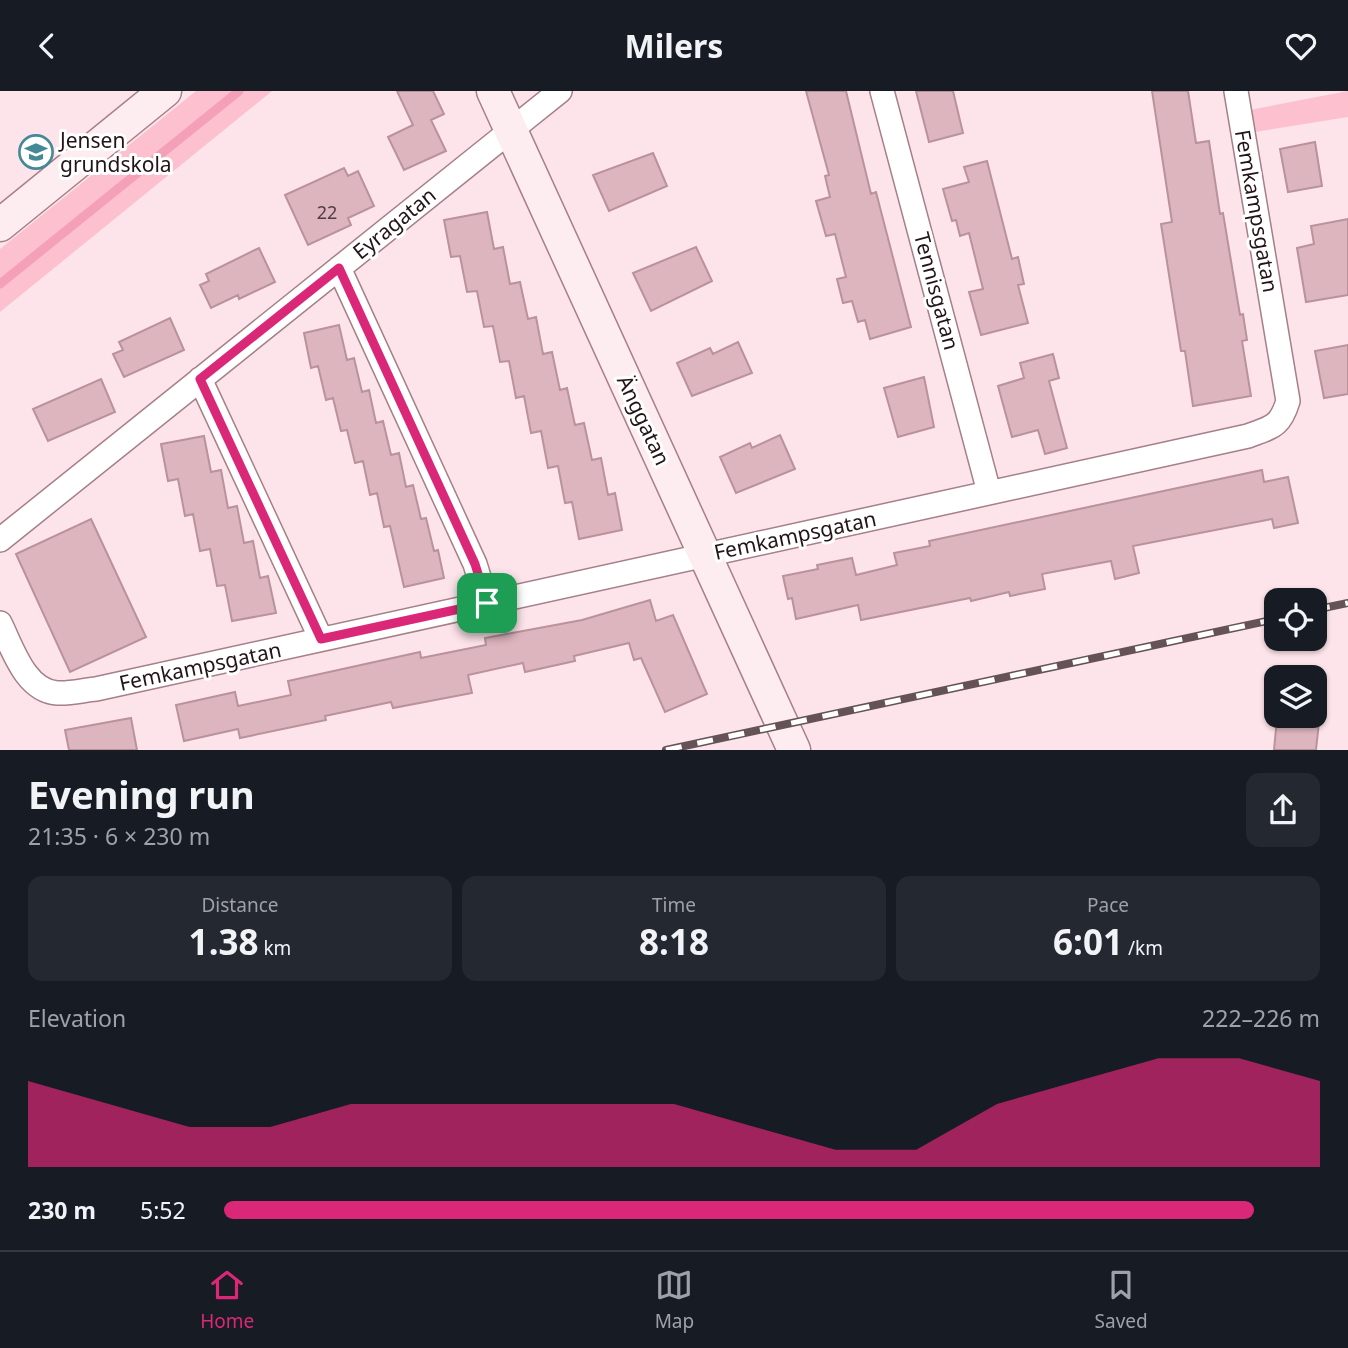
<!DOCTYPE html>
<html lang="en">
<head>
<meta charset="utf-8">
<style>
	:root { --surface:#171b24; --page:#242831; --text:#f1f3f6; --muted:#9ea1a6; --line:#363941; --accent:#db2777 }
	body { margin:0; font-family:"Noto Sans",sans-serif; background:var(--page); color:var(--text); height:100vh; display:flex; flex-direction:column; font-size:26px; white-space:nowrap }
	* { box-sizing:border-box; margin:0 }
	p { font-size:23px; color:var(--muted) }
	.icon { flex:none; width:38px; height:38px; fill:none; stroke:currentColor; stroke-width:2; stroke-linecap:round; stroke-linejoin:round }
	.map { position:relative; height:659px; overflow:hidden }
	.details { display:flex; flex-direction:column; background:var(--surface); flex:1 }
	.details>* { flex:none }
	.buttons { position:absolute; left:1264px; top:497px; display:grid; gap:14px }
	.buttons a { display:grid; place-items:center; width:63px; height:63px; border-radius:14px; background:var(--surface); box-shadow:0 2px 5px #0004; font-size:35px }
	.pin { position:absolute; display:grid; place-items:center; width:60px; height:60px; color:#fff; margin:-30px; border-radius:14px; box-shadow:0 4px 10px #0006 }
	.round { display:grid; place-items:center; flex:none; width:74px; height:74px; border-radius:14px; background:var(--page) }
	.headline { display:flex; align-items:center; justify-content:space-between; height:119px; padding:0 28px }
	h1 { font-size:38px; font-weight:700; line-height:52px }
	.stats { display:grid; grid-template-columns:repeat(3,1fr); gap:10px; height:119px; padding:7px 28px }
	.stats div { display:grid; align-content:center; border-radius:14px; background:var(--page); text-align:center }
	.stats b { font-size:35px; font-weight:700 }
	.stats small { font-size:19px; font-weight:400 }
	.stats p { font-size:19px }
	.chart { height:196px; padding:14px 28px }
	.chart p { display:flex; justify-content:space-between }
	.chart svg { width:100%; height:126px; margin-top:7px; fill:var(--accent); opacity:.7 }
	ul { padding:0 28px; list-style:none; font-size:23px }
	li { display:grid; grid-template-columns:112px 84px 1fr; align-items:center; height:52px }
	li i { height:18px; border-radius:9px; background:var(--accent) }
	header { display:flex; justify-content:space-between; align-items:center; height:91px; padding:0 28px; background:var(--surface); font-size:32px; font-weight:700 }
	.menu { display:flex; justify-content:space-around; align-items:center; height:98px; border-top:2px solid var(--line); background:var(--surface); font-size:19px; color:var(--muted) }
	.menu a { display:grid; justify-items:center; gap:4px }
	.menu .selected { color:var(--accent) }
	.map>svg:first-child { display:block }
	.green { fill:#fcc0cf }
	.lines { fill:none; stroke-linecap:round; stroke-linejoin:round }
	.stream { stroke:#f4a0b8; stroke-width:9 }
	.building { fill:#ddb5bf; stroke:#b9929c; stroke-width:2 }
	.street-casing { stroke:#a57f89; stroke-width:26 }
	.secondary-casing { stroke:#a57f89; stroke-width:35 }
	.street { stroke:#fff; stroke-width:23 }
	.secondary { stroke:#fdecf0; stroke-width:32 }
	.rail-casing { stroke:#645257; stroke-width:8 }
	.rail { stroke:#fff; stroke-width:5; stroke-dasharray:16; stroke-linecap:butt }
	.route-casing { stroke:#fff; stroke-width:14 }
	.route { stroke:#db2777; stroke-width:9 }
	.labels { text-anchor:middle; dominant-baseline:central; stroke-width:6; stroke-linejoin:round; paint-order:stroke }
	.number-label { font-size:18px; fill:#513c42 }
	.poi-label { font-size:21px; fill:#221418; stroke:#fff; text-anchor:start }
	.street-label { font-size:21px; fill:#221418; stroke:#fff }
</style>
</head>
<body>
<header><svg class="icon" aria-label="back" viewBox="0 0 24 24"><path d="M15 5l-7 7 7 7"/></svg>Milers<svg class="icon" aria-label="heart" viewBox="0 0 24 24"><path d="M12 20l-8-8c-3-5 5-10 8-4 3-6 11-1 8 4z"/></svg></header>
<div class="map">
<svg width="1348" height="659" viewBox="0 0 1348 659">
	<rect width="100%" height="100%" fill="#fde4ea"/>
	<path class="green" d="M196 0H272L0 221V158Z
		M1348 0V26L1255 41 1250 19Z"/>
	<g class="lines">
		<path class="stream" d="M0 193 239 0"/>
	</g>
	<path class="building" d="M397 0H433L444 23 431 29 446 60 404 79 388 46 413 34Z
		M806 0H846L871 103 876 101 911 236 870 248 865 229 858 231 852 210 843 212 837 188 846 186 835 143 826 145 816 110 830 106 825 85 829 84Z
		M916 0H953L963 42 929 51Z
		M1152 0H1188L1196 52 1209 50 1220 123 1223 122 1240 224 1243 223 1247 249 1242 250 1251 305 1193 315 1185 260H1181L1161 133 1172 131Z
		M1315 51 1322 95 1288 101 1280 58Z
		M653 62 667 95 609 120 593 84Z
		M987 70 1012 168 1018 166 1024 193 1018 194 1028 232 981 244 969 201 983 198 969 142 960 145 956 129 952 130 943 98 969 91 964 76Z
		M344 77 348 85 358 80 374 115 348 127 351 134 308 154 285 104Z
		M487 121 494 158 503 156 510 193 520 191 528 228 536 226 543 263 552 261 560 299 567 297 575 334 584 332 592 369 601 367 608 404 615 402 622 439 579 448 572 411 565 412 558 375 548 377 541 340 531 342 524 305 516 307 509 270 500 271 493 235 484 236 477 200 467 201 460 165 451 166 444 129Z
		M1348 128V204L1306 211 1297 157 1314 153 1311 135Z
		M696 156 712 190 651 220 633 182Z
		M259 157 275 191 239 208 238 204 211 217 200 194 209 190 206 183Z
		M170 227 184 259 124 286 113 263 123 259 119 251Z
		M339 234 347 269 354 267 362 301 369 299 376 332 383 330 391 364 399 362 406 396 413 394 421 428 426 427 434 460 438 459 444 487 404 496 390 435 384 436 377 402 370 404 363 370 355 372 347 339 341 340 333 307 326 309 318 275 311 277 304 242Z
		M738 251 752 282 692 305 677 272 710 257 713 263Z
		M1348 254V303L1324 307 1315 260Z
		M1053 263 1059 287 1049 290 1067 357 1045 363 1038 339 1012 346 998 295 1024 287 1020 272Z
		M924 286 934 336 898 346 884 297Z
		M101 288 115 321 48 350 33 318Z
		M780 344 795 378 736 402 720 366 750 352 752 357Z
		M204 345 211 381 221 379 228 417 237 415 244 452 253 450 260 487 268 485 276 522 232 530 225 494 217 495 210 458 200 460 193 423 185 425 178 388 168 390 161 353Z
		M1262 379 1264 391 1288 386 1298 432 1274 437 1272 428 1133 455 1139 482 1115 488 1111 470 1042 483 1045 498 1010 505 1009 501 971 510 970 507 861 529 858 514 796 528 792 507 788 508 783 485 818 478 817 474 852 467 856 484 897 474 894 462 930 455 929 450Z
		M91 428 146 546 70 581 16 463Z
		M650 509 656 530 673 524 707 603 665 621 641 567 634 569 629 552 574 565 575 570 525 581 523 572 468 584 472 602 393 617 391 611 325 625 326 629 240 647 238 638 184 650 176 614 235 601 238 615 291 604 288 590 420 561 421 567 486 554 485 547 582 529Z
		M131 627 137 659H69L65 639Z
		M1277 627 1319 631 1316 659H1274Z"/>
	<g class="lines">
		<g class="street-casing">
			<path id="street" d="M882 0 989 401
				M339 177 475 473 487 512
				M200 288 321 548
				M0 449 560 0
				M0 532C12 556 25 600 57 602 70 603 84 599 96 598L1248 345C1272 336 1280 336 1288 310L1236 0"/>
		</g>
		<g class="secondary-casing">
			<path id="secondary" d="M493 0 794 659
				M0 134 165 0"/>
		</g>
		<use href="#street" class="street"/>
		<use href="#secondary" class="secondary"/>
		<g class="rail-casing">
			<path id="rail" d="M1314 519 1348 512
				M666 659 1276 528"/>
		</g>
		<use href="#rail" class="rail"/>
	</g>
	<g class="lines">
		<g class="route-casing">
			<path id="route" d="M339 177 475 473 487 512 321 548 200 288Z"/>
		</g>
		<use href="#route" class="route"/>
	</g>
	<defs>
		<g id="school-ring" transform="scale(1.75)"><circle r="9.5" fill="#fff" stroke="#448996" stroke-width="1.5"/><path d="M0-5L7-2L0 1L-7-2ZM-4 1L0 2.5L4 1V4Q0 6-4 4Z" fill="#448996"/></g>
	</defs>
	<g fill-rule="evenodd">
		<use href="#school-ring" x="36" y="61"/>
	</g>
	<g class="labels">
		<g class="number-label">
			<text x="327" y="121">22</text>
		</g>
		<g class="poi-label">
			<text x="60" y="49">Jensen<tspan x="60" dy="24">grundskola</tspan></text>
		</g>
		<g class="street-label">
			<text transform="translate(1257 120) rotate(80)">Femkampsgatan</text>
			<text transform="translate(394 132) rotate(-39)">Eyragatan</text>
			<text transform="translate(937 200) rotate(75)">Tennisgatan</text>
			<text transform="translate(644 329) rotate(65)">Änggatan</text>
			<text transform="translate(795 444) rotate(-12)">Femkampsgatan</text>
			<text transform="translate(200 575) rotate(-12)">Femkampsgatan</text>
		</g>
	</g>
</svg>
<div class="buttons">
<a><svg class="icon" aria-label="locate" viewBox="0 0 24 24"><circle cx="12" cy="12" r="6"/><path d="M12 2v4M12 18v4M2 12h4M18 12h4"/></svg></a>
<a><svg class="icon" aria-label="layers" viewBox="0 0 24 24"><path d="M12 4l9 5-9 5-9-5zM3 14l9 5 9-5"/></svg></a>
</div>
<div class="pin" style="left:487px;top:512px;background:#1e9e55"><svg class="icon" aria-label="arrive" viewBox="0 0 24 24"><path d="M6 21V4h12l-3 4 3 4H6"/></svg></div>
</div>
<section class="details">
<div class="headline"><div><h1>Evening run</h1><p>21:35 · 6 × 230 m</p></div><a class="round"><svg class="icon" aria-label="share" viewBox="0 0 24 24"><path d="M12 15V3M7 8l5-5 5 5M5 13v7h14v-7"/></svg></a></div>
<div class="stats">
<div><p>Distance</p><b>1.38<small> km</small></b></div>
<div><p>Time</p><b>8:18</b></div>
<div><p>Pace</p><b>6:01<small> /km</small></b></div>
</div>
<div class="chart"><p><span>Elevation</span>222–226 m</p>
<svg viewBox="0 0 160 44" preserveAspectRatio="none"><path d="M0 44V14L10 22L20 30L30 30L40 22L50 22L60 22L70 22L80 22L90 30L100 38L110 38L120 22L130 14L140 6L150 6L160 14V44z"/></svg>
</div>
<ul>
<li><b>230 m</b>5:52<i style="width:94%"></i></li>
</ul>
</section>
<nav class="menu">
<a class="selected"><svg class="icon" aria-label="home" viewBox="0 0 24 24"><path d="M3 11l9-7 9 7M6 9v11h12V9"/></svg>Home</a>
<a><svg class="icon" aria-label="map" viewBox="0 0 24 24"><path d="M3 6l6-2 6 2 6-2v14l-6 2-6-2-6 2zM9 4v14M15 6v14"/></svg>Map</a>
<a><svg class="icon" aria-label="saved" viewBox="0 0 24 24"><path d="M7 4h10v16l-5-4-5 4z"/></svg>Saved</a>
</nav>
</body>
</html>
